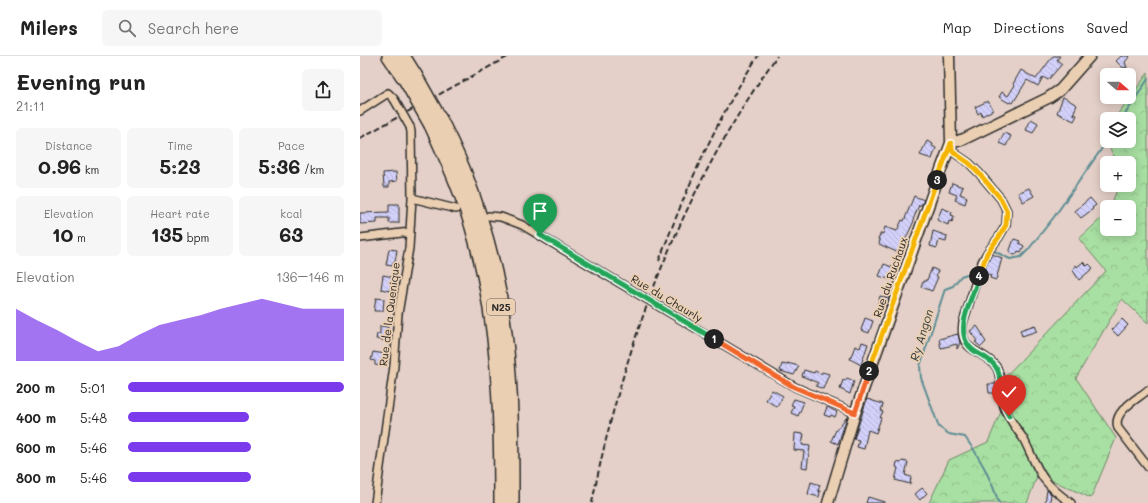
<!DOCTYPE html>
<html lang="en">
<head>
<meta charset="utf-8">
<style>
	:root { --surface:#fff; --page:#f6f6f6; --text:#222; --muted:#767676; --line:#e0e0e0; --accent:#7c3aed }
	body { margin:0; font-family:Mali,sans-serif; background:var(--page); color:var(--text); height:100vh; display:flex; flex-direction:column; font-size:15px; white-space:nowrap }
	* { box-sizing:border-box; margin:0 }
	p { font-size:13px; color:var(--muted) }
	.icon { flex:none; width:22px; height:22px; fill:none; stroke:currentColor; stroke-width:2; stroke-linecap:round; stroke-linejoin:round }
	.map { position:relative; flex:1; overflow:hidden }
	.details { display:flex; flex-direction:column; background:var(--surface); width:360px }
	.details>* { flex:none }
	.needle { width:26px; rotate:110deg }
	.controls { position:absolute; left:740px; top:12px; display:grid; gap:8px }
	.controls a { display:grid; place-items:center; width:36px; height:36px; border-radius:6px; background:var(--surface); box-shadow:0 2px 10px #0003; font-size:20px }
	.pin { position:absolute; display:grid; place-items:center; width:34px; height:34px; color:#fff; margin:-41px -17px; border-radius:50% 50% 50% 0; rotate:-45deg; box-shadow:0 0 4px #0007 }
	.pin .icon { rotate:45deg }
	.km { position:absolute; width:20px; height:20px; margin:-10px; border-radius:50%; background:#222; color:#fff; font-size:11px; line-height:20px; text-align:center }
	.round { display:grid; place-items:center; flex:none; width:42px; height:42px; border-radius:6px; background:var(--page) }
	.overview { display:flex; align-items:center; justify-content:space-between; height:68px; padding:0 16px }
	h1 { font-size:22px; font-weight:700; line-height:30px }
	.metrics { display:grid; grid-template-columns:repeat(3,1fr); gap:6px; height:68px; padding:4px 16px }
	.metrics div { display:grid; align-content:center; border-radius:6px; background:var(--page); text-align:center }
	.metrics b { font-size:20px; font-weight:700 }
	.metrics small { font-size:11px; font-weight:400 }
	.metrics p { font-size:11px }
	.chart { height:112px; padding:8px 16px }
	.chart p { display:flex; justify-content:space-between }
	.chart svg { width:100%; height:72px; margin-top:4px; fill:var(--accent); opacity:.7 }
	ul { padding:0 16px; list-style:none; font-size:13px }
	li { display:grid; grid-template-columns:64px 48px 1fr; align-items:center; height:30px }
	li i { height:10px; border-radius:5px; background:var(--accent) }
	header { display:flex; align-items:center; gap:24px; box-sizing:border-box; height:56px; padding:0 20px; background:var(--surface); border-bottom:1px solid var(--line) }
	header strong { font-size:19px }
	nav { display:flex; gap:22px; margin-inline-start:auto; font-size:14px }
	.search { width:280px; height:36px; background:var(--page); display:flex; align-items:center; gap:10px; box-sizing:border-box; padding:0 14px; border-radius:6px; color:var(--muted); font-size:15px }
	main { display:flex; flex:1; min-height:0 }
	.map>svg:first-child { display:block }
	.forest { fill:url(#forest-crowns); stroke:#6a8566 }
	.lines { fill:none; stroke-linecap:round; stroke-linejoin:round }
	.stream { stroke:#5c8c93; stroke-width:2 }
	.building { fill:url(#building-back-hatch); stroke:#2b2b2b }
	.street-casing { stroke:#2b2b2b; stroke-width:10 }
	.secondary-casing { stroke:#2b2b2b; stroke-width:13 }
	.highway-casing { stroke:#2b2b2b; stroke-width:16 }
	.street { stroke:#ebcfb2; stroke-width:7 }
	.secondary { stroke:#ebcfb2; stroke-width:10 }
	.highway { stroke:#ebcfb2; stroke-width:13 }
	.rail { stroke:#2b2b2b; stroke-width:2; stroke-dasharray:6 3; stroke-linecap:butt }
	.street-bridge-casing { stroke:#2b2b2b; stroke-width:10; stroke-linecap:butt }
	.highway-bridge-casing { stroke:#2b2b2b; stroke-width:16; stroke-linecap:butt }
	.street-bridge { stroke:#ebcfb2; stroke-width:7 }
	.highway-bridge { stroke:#ebcfb2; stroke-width:13 }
	.split-1-casing { stroke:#fff; stroke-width:8 }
	.split-2-casing { stroke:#fff; stroke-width:8 }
	.split-3-casing { stroke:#fff; stroke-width:8 }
	.split-4-casing { stroke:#fff; stroke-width:8 }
	.split-5-casing { stroke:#fff; stroke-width:8 }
	.split-1 { stroke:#22a559; stroke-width:5 }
	.split-2 { stroke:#f0652b; stroke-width:5 }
	.split-3 { stroke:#f5b400; stroke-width:5 }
	.split-4 { stroke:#f5b400; stroke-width:5 }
	.split-5 { stroke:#22a559; stroke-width:5 }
	.labels { text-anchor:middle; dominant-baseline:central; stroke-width:3.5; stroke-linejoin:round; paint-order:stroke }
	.shield { fill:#ebcfb2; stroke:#655c54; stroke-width:1 }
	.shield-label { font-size:10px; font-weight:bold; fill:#2b2b2b }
	.street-label { font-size:11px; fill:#2b2b2b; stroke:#ebcfb2 }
	.water-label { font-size:12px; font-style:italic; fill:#374345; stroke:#ebcfb2 }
</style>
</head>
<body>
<header>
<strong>Milers</strong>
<div class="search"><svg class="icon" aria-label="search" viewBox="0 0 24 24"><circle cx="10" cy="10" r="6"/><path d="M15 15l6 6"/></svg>Search here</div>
<nav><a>Map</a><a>Directions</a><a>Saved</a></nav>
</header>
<main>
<section class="details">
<div class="overview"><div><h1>Evening run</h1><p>21:11</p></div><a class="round"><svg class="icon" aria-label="share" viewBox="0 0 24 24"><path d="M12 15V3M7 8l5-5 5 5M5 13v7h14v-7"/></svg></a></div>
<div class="metrics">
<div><p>Distance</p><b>0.96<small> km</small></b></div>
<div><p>Time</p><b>5:23</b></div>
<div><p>Pace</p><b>5:36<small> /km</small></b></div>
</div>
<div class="metrics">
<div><p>Elevation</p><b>10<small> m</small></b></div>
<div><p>Heart rate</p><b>135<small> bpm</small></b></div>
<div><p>kcal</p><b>63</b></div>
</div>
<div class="chart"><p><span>Elevation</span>136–146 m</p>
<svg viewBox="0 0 160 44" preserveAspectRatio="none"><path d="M0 44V12L10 19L20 25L30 32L40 38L50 35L60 28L70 22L80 19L90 16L100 12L110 9L120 6L130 9L140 12L150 12L160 12V44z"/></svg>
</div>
<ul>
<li><b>200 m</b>5:01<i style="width:100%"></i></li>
<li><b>400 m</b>5:48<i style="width:56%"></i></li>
<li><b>600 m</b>5:46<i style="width:57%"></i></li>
<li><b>800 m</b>5:46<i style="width:57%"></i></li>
</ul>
</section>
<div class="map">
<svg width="788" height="447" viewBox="0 0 788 447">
	<defs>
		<pattern id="forest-crowns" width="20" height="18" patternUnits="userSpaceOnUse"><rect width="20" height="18" fill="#a8dfa2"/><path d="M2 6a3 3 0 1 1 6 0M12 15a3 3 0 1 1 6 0" fill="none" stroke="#91c08c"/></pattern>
		<pattern id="building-back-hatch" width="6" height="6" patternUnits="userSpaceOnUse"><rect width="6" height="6" fill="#d3d1fa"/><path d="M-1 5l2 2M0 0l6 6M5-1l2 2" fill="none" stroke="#b5b4d6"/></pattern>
	</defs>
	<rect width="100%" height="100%" fill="#e4d0c8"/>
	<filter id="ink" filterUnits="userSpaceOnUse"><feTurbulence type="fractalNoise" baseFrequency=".025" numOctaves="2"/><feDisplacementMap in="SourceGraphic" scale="8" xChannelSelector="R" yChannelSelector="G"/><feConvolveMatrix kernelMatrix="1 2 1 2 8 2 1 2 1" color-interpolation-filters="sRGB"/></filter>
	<g filter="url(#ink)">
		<path class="forest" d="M788 17V267L762 243 716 322 756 382 731 442 678 418 667 447H569L589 404 628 386 643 351V323L746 215 719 183 747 157V173H769V151H750L759 129H769V107H758L742 79 747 72V85H769V63H754Z"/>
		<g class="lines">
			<path class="stream" d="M762 63 788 23
				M632 194 650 203 661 201 668 194 694 161 747 85
				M607 218 601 220 593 230 585 233 560 310 561 322 579 371 589 378 605 381C620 401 631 423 639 447"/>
		</g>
		<path class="building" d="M693 0H700L697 4 702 8 688 24 683 21 678 30 667 24 653 47 650 46 649 47 639 41 642 36 648 40 655 29 653 28 661 14 676 23Z
			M761 0H770L765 6 767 12 762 11 756 5Z
			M703 41 717 49 713 58 717 59 714 65 697 57Z
			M628 45 633 54 622 60 621 56 618 58 615 51Z
			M671 63 678 67 673 77 666 74Z
			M644 77 651 80 646 90 639 87Z
			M567 85 573 88 572 90 576 92 572 103 560 99Z
			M36 116 37 125 29 126V131H24L23 117Z
			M592 127 603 131 600 138 607 141 605 148 595 144 597 139 589 136Z
			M669 132 674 140 663 146 658 137Z
			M554 140 564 144 561 149H559L553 164 554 165 539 197 519 188 520 184 518 183 521 177 523 178 525 171 537 175 542 164 544 165Z
			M730 142 736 149 732 152 733 153 721 162 715 155Z
			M29 148H39V167H29V162H17V167L0 168V157L29 156Z
			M582 152 592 156 591 159 594 160 592 166 589 165 588 169 577 164Z
			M573 175 587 180 586 186 579 184 577 192 570 190Z
			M654 183 660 185 659 187 664 190 661 196 658 195 657 198 654 199 650 197V194Z
			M29 193 37 194 35 206H33V210L26 209Z
			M632 198 642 202 636 224 630 222 631 219 624 217 627 208Z
			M723 206 727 210 729 208 733 212 719 224 712 213 716 209 717 211Z
			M524 208 537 213 532 224 519 220Z
			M572 212 578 215 576 220 578 221 572 235 561 231 563 226H565V224H567Z
			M23 219 33 221 30 235 21 233Z
			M520 240 529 242 526 250 518 248Z
			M16 242 24 243 23 255H14Z
			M505 262 513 265 509 277 501 274Z
			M762 263 768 269 758 280 752 274Z
			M675 269 677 275 662 280 660 274Z
			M20 270 28 271 27 285 16 283 17 278H20Z
			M617 270 623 279 622 280 626 286 621 291 615 286 617 285 610 275Z
			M598 278 600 287 597 293V288L581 292 579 283Z
			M502 286 508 288 501 309 490 303 495 290 500 292Z
			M13 296 25 298 23 310 15 309V305L11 304Z
			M427 307 439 310 434 319 420 315 422 308 427 309Z
			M444 314 454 317 455 315 461 318 462 316 469 318 463 333 456 330 458 327 442 320Z
			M487 322 494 325 490 338 480 333 483 324 485 325Z
			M628 328H636L637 337H629Z
			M412 334 423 340 417 351 406 344Z
			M434 343 444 346 438 360 431 357 434 350 431 349Z
			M507 343 523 348 521 355 523 356 520 361 521 362 516 377 508 374 504 393 497 391 499 384 494 383Z
			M467 351 477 356 475 361 471 359 470 361 464 359Z
			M487 361 478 388 471 385 476 374Z
			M435 377 444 378 442 389 450 390 447 412 442 411 444 395 434 394Z
			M542 405 548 406 545 419 551 421 550 428 535 424 538 412 536 411 537 406 541 407Z
			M451 426 460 429 458 435H460L459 441 448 438Z
			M562 432 567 437 560 444 555 438Z
			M687 434 691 438 690 447H685Z
			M508 441 524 446V447H506Z"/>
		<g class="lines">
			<g class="street-casing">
				<path id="street" d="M0 55 28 37 34 43
					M591 87 593 96 609 107 619 117 641 143 647 155 646 169 639 181 627 197 622 206 603 267C598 298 625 293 637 312 641 319 641 340 644 351 648 362 656 372 663 382 670 395 675 410 684 423 691 432 701 440 711 447
					M52 142 96 153
					M129 160 141 161 162 169 435 331 495 357
					M0 182 50 176
					M788 334C777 343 752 356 758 372L788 411
					M15 447 34 310 38 258 49 192 52 142 51 76 50 71"/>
			</g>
			<g class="secondary-casing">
				<path id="secondary" d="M591 87 604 83 688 42 700 34 730 0
					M468 447 495 357 583 108 591 87 589 0"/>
			</g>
			<g class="highway-casing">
				<path id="highway" d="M29 0 46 25
					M43 0 55 19
					M81 65C89 81 97 98 104 115 124 167 139 221 145 277 152 333 152 390 152 447
					M71 69C88 106 105 143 115 182 139 269 141 357 141 447"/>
			</g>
			<use href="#street" class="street"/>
			<use href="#secondary" class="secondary"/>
			<use href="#highway" class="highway"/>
			<path class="rail" d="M0 82 149 0
				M299 205C326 134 356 63 398 0
				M232 447C263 288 323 132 417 0"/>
			<g class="street-bridge-casing">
				<path id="street-bridge" d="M34 43 50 71"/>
			</g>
			<g class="highway-bridge-casing">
				<path id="highway-bridge" d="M55 19 81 65
					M46 25 71 69"/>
			</g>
			<use href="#street-bridge" class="street-bridge"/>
			<use href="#highway-bridge" class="highway-bridge"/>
		</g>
	</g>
	<g class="lines" filter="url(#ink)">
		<g class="split-1-casing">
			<path id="split-1" d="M180 179 354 283"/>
		</g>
		<g class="split-2-casing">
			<path id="split-2" d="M354 283 434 331 495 357 509 315"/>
		</g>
		<g class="split-3-casing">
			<path id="split-3" d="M509 315 577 124"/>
		</g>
		<g class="split-4-casing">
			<path id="split-4" d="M577 124 591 87 593 96 609 107 619 117 641 143 647 155 646 169 639 181 627 197 619 220"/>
		</g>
		<g class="split-5-casing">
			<path id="split-5" d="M619 220C613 242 591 277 613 294 621 300 633 304 637 313 641 320 640 329 641 337 642 345 645 353 649 360"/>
		</g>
		<use href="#split-1" class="split-1"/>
		<use href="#split-2" class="split-2"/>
		<use href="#split-3" class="split-3"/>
		<use href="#split-4" class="split-4"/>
		<use href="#split-5" class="split-5"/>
	</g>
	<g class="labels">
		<rect class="shield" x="127" y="243" width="28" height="16" rx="3"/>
		<g class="shield-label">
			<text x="141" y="251">N25</text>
		</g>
		<g class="street-label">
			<text transform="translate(530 221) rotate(-71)">Rue du Ruchaux</text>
			<text transform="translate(307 242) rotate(31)">Rue du Chaurly</text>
			<text transform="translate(29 258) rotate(-83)">Rue de la Quenique</text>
		</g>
		<g class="water-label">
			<text transform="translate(561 279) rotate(-73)">Ry Angon</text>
		</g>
	</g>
</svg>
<div class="controls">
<a><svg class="needle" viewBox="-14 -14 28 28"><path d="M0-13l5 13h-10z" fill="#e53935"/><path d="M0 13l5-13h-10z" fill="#767676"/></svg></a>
<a><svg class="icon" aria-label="layers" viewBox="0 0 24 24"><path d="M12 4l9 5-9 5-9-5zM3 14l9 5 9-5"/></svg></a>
<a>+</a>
<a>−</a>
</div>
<div class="pin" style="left:180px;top:179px;background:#1e9e55"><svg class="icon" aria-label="arrive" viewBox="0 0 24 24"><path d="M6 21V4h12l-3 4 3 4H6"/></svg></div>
<div class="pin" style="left:649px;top:360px;background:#d93025"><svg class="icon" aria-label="check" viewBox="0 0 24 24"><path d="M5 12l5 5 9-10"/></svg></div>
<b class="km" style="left:354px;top:283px">1</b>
<b class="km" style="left:509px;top:315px">2</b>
<b class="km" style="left:577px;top:124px">3</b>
<b class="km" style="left:619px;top:220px">4</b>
</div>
</main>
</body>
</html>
